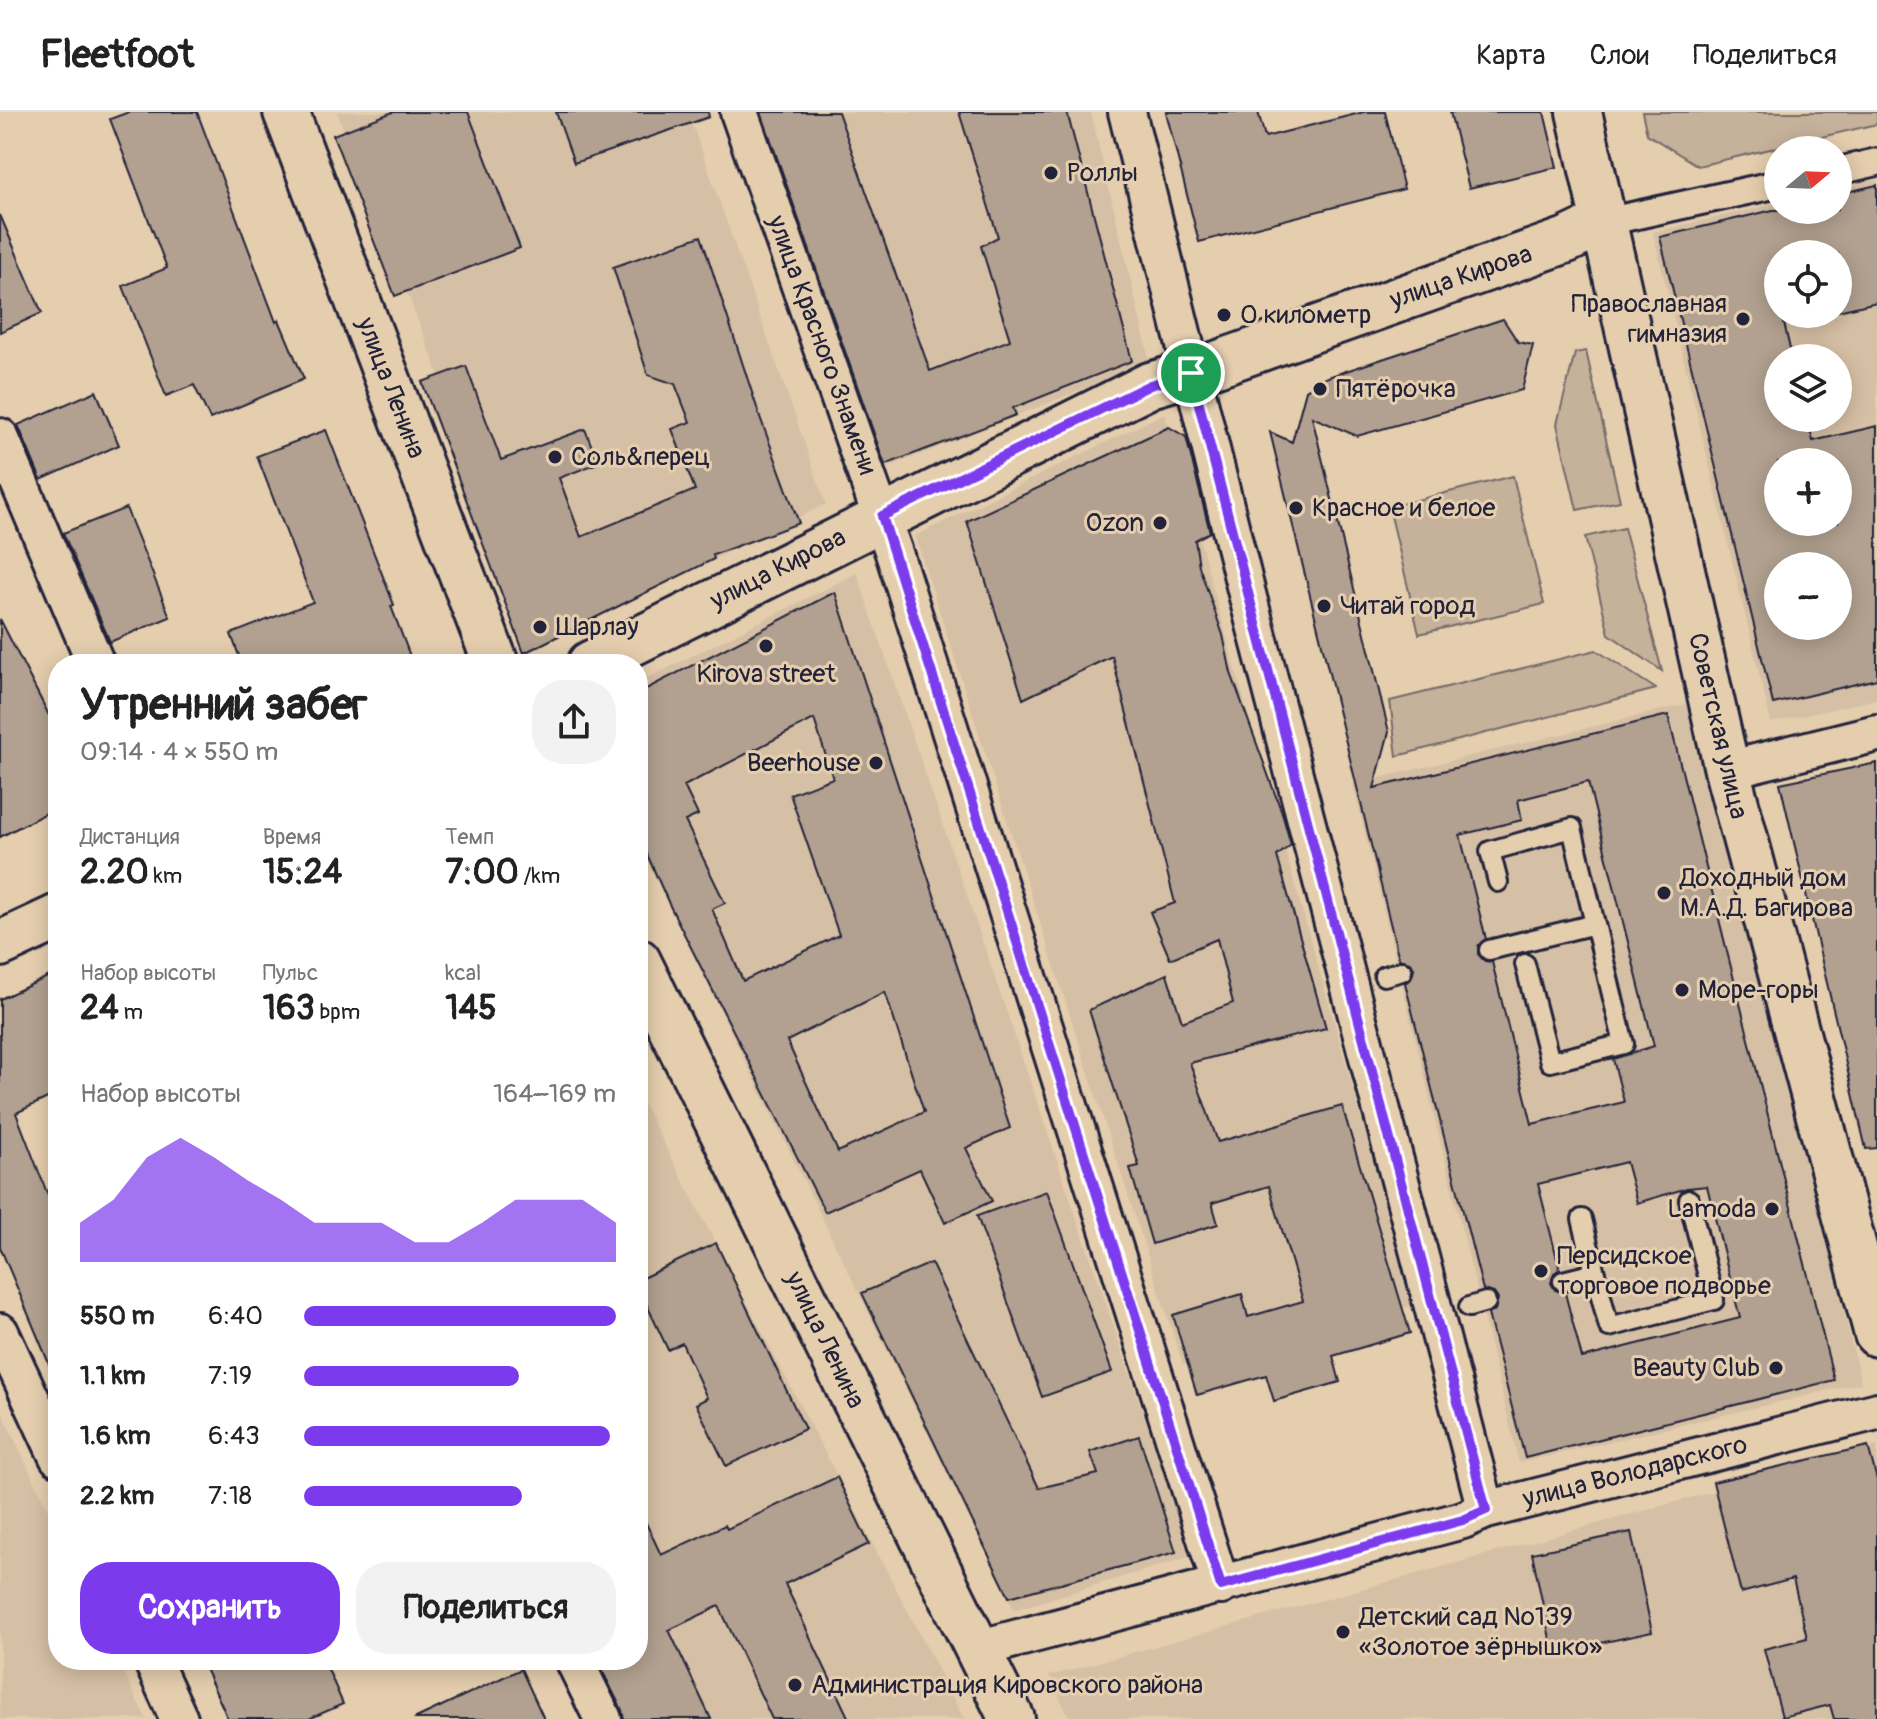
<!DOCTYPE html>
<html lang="ru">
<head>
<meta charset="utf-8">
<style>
	:root { --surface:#fff; --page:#f2f2f2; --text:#222; --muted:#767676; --line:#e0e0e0; --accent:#7c3aed }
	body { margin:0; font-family:Pangolin,sans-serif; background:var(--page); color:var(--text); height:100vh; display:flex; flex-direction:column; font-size:30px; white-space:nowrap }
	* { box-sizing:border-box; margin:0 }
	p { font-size:26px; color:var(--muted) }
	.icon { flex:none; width:44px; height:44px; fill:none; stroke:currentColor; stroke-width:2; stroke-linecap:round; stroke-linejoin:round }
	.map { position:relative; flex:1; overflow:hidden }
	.panel { position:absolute; left:48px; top:542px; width:600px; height:1016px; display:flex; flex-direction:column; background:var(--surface); border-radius:32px; box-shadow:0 4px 20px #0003 }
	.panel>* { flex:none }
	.needle { width:52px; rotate:71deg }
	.fabs { position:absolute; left:1764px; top:24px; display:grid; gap:16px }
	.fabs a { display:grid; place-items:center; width:88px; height:88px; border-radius:50%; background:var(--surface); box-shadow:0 4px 20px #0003; font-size:40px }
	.pin { position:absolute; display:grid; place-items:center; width:68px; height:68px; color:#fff; margin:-34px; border:4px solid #fff; border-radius:50%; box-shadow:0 2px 8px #0007 }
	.round { display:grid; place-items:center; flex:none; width:84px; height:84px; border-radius:32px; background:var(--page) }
	.summary { display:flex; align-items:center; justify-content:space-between; height:136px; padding:0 32px }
	h1 { font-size:44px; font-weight:700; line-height:60px }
	.metrics { display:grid; grid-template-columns:repeat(3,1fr); gap:12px; height:136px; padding:8px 32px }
	.metrics div { display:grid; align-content:center }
	.metrics b { font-size:34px; font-weight:700 }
	.metrics small { font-size:22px; font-weight:400 }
	.metrics p { font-size:22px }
	.chart { height:224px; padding:16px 32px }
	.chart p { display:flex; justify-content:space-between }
	.chart svg { width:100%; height:144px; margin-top:8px; fill:var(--accent); opacity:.7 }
	.action { display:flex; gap:16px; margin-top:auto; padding:16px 32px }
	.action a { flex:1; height:92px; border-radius:32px; background:var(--accent); color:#fff; font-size:32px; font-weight:700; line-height:92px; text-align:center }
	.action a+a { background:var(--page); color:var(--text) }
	ul { padding:0 32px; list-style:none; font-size:26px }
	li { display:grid; grid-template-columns:128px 96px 1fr; align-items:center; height:60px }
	li i { height:20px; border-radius:10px; background:var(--accent) }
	header { display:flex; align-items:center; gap:48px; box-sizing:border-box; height:112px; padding:0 40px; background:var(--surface); border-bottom:2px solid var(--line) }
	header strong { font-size:38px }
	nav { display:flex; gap:44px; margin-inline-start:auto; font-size:28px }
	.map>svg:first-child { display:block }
	.built { fill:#d6c0a5; fill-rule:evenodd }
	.green { fill:#c6b29b; stroke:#746a6b; stroke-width:2 }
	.building { fill:#b2a190; stroke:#22223b; stroke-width:2; fill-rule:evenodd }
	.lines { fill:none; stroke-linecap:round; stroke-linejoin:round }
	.service-casing { stroke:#22223b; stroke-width:24 }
	.pedestrian-casing { stroke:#22223b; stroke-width:32 }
	.minor-casing { stroke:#22223b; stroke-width:42 }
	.tertiary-casing { stroke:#22223b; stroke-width:50 }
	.secondary-casing { stroke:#22223b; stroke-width:50 }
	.service { stroke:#e5ceae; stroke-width:18 }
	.pedestrian { stroke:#e5ceae; stroke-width:26 }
	.minor { stroke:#e5ceae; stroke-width:36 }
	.tertiary { stroke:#e5ceae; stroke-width:44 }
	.secondary { stroke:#e5ceae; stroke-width:44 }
	.route-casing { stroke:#fff; stroke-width:16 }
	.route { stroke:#7c3aed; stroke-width:10 }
	.poi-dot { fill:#22223b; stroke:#e5ceae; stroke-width:3 }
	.labels { text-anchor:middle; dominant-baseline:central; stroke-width:6; stroke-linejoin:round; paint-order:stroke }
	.poi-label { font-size:26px; fill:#22223b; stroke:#e5ceae; text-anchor:start }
	.street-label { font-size:26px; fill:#22223b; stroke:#e5ceae }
</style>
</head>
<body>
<header>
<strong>Fleetfoot</strong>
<nav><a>Карта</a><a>Слои</a><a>Поделиться</a></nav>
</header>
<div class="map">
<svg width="1877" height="1607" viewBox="0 0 1877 1607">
	<rect width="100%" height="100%" fill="#e5ceae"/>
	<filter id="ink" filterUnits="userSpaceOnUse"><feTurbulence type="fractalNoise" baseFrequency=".0125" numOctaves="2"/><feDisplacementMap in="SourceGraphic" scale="16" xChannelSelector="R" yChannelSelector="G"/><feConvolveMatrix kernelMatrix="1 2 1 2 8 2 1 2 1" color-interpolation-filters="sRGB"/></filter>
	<g filter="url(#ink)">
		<path class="built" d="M337 0H688L826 392 543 531Z
			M755 0H1091L1150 250 886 356Z
			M1877 68V587L1771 611 1653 120 1778 91V98H1838V77ZM1778 142H1838V202H1778ZM1778 246H1838V306H1778ZM1778 350H1838V410H1778ZM1778 454H1838V514H1778Z
			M1165 301 1287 745 1415 1193 1183 1253 915 424Z
			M857 461 1192 1444 1014 1498 638 730V571Z
			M1699 589 1861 1271 1519 1351 1353 672Z
			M638 982 964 1607H632L638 1548Z
			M0 1296 58 1419V1548H118L146 1607H0Z
			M1877 1334V1607H1070L1049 1564Z"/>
		<path class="green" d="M1642 0H1877V12L1698 54 1647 22Z
			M1586 239 1620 389 1577 398 1557 312 1575 241Z
			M1513 364 1544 492 1419 522 1389 395Z
			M1624 416 1662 559 1609 522 1585 425Z
			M1596 538 1656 577 1397 644 1390 589Z"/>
		<path class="building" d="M129 0H197L276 210 279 208 304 267 210 307 194 273 166 284 123 174 167 156 110 7Z
			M393 0H468L520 136 395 184 333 23Z
			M556 0H708L709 5 574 51Z
			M761 0H838L930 259 1010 228 981 134 998 125 959 0H1067L1132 249 1013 296 1016 303 885 353Z
			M1166 0H1258L1265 25 1364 0H1385L1404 77 1199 130Z
			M1450 0H1544L1557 55 1469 76Z
			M1877 73V190L1838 199V142H1778V202H1782L1792 246H1778V306H1807L1813 329 1877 314V567L1773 592 1660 125 1773 98H1838V82ZM1778 350H1838V410H1778ZM1778 454H1838V514H1778Z
			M0 103 42 201 0 220Z
			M701 124 760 305 799 411 713 443 714 447 524 541 422 270 466 254 501 348 585 317 598 351 559 366 581 425 695 378 672 317 690 310 675 272 648 263 613 155Z
			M1503 207 1518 230 1533 233 1522 278 1357 324 1312 305 1389 620 1374 676 1668 603 1834 1268 1525 1346 1488 1202 1495 1198 1498 1187 1494 1181 1483 1178 1405 871 1411 867 1414 857 1410 850 1399 847 1270 320 1292 330 1306 278 1325 266ZM1588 670 1654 934 1613 947 1624 990 1532 1012 1492 850 1485 849 1478 842V834L1486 827 1460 723 1522 708 1518 688ZM1626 1050 1637 1091 1687 1076 1707 1074 1740 1206 1582 1246 1565 1181 1555 1178 1551 1171 1554 1161 1560 1158 1538 1072Z
			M96 279 119 333 41 368 18 313Z
			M1169 315 1186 325 1210 420 1195 428 1199 454 1223 523 1231 561 1282 701 1291 733 1277 744 1326 916 1190 951 1218 1030 1342 994 1410 1221 1333 1244 1340 1270 1274 1289 1266 1263 1197 1283 1173 1203 1242 1182 1248 1205 1303 1189 1269 1074 1212 1091 1218 1112 1152 1132 1130 1056 1139 1054 1089 898 1167 862 1182 910 1233 891 1217 827 1170 847 1150 800 1175 791 1112 544 1023 587 967 409Z
			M326 318 394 493 391 494 413 552H242L231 522 313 490 257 344Z
			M126 396 170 505 110 530 63 421Z
			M835 480 1010 1016 966 1036 992 1089 945 1111 920 1057 825 1100 669 792 638 722V581ZM814 607 833 666 790 682 839 823 743 869 712 797 725 791 685 709 698 703 684 674ZM885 880 924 1000 838 1040 787 929Z
			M0 507 58 621V695L0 725Z
			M1877 651V1036L1866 1037 1780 671Z
			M58 860V981L16 1001 49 1086 58 1082V1273L0 1135V887Z
			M1047 1079 1112 1260 1042 1285 977 1104Z
			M716 1131 805 1317 726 1354 696 1292 707 1286 682 1231 668 1238 638 1174V1168Z
			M931 1151 1039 1376 1098 1362 1090 1340 1139 1324 1176 1440 1009 1485 862 1181Z
			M1868 1334 1877 1368V1607H1834L1830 1593 1782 1605 1764 1537 1807 1526 1793 1467 1741 1481 1713 1370Z
			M837 1365 869 1432 785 1472 849 1607H772L719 1494 669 1518 711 1607H624L622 1598 597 1548H638V1394L661 1443 725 1413 727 1417Z
			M1631 1420 1652 1520 1553 1541 1532 1441Z
			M201 1548H324L343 1592 309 1607H228Z
			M521 1557 544 1607H414Z"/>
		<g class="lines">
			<g class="service-casing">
				<path id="service" d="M1489 838 1595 812 1572 716 1490 739 1498 770
					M1525 852 1550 950 1624 932 1595 812
					M1384 864 1402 859
					M1582 1107 1595 1161
					M1563 1169 1595 1161 1609 1215 1714 1188 1689 1088
					M1469 1195 1486 1190"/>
			</g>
			<g class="pedestrian-casing">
				<path id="pedestrian" d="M1838 59 1877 50
					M1605 110 1778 72"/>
			</g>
			<g class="minor-casing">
				<path id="minor" d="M739 0 894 441 1221 1474
					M1127 0 1246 478 1486 1398
					M0 325 96 552
					M1727 658 1877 621
					M0 1220 58 1345
					M977 1537 1463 1408 1486 1398 1877 1299
					M152 1548 179 1607
					M574 1548 603 1607"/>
			</g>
			<g class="tertiary-casing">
				<path id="tertiary" d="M1579 0 1727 658 1877 1222
					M590 552 1150 273 1191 261 1567 128 1605 110"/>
			</g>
			<g class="secondary-casing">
				<path id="secondary" d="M286 0 496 552
					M0 832 58 805
					M638 849 1012 1607"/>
			</g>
			<use href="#service" class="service"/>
			<use href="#pedestrian" class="pedestrian"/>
			<use href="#minor" class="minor"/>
			<use href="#tertiary" class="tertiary"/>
			<use href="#secondary" class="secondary"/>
		</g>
	</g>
	<g class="lines" filter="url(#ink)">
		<g class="route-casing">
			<path id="route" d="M1191 261 1486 1398 1463 1408 1221 1474 882 404 1150 273Z"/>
		</g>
		<use href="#route" class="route"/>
	</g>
	<g class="poi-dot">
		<circle cx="1051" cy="61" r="8"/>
		<circle cx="1224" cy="203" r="8"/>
		<circle cx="1743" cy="207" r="8"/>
		<circle cx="1320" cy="277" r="8"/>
		<circle cx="555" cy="345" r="8"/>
		<circle cx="1296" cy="396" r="8"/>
		<circle cx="1160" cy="411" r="8"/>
		<circle cx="1324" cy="494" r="8"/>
		<circle cx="540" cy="515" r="8"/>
		<circle cx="766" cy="534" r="8"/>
		<circle cx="876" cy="651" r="8"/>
		<circle cx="1664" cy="781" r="8"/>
		<circle cx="1682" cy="878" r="8"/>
		<circle cx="1772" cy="1097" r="8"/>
		<circle cx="1541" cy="1159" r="8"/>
		<circle cx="1776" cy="1256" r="8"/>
		<circle cx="1343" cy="1520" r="8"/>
		<circle cx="795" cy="1573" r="8"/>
	</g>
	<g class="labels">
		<g class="poi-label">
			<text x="1067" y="61">Роллы</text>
			<text x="1727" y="192" text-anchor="end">Православная<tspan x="1727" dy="30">гимназия</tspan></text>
			<text x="1240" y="203">0 километр</text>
			<text x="1336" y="277">Пятёрочка</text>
			<text x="571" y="345">Соль&amp;перец</text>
			<text x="1312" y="396">Красное и белое</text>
			<text x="1144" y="411" text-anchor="end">Ozon</text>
			<text x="1340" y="494">Читай город</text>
			<text x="556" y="515">Шарлау</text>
			<text x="766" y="562" text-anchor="middle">Kirova street</text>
			<text x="860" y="651" text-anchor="end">Beerhouse</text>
			<text x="1680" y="766">Доходный дом<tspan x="1680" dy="30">М.А.Д. Багирова</tspan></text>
			<text x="1698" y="878">Море-горы</text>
			<text x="1756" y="1097" text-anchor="end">Lamoda</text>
			<text x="1557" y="1144">Персидское<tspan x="1557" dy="30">торговое подворье</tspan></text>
			<text x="1760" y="1256" text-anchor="end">Beauty Club</text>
			<text x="1359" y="1505">Детский сад №139<tspan x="1359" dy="30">«Золотое зёрнышко»</tspan></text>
			<text x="811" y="1573">Администрация Кировского района</text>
		</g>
		<g class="street-label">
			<text transform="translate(1461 165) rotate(-19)">улица Кирова</text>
			<text transform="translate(822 233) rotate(70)">улица Красного Знамени</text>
			<text transform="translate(391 276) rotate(69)">улица Ленина</text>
			<text transform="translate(778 457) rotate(-27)">улица Кирова</text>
			<text transform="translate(1718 614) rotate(77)">Советская улица</text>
			<text transform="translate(825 1228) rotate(64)">улица Ленина</text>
			<text transform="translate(1635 1360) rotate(-14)">улица Володарского</text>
		</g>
	</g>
</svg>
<div class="fabs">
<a><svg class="needle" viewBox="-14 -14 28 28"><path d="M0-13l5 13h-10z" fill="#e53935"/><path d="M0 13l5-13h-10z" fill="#767676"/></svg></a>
<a><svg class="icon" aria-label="locate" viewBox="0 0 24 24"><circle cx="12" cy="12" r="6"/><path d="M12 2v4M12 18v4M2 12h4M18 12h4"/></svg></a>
<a><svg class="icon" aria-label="layers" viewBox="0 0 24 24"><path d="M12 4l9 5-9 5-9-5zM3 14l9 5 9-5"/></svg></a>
<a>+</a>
<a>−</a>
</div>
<div class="pin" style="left:1191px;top:261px;background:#1e9e55"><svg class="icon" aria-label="arrive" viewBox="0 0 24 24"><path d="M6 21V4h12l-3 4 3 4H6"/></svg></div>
<section class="panel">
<div class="summary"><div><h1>Утренний забег</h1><p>09:14 · 4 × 550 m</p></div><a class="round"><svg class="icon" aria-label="share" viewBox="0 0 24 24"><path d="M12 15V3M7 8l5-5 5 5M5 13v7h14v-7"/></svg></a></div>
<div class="metrics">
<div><p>Дистанция</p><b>2.20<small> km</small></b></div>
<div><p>Время</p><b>15:24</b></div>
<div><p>Темп</p><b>7:00<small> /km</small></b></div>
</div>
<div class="metrics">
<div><p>Набор высоты</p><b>24<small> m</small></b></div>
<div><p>Пульс</p><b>163<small> bpm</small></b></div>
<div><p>kcal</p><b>145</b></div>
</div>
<div class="chart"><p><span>Набор высоты</span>164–169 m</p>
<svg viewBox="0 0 160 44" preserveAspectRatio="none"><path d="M0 44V32L10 25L20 12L30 6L40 12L50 19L60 25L70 32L80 32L90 32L100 38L110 38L120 32L130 25L140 25L150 25L160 32V44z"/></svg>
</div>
<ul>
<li><b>550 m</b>6:40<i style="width:100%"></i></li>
<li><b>1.1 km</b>7:19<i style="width:69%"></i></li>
<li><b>1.6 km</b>6:43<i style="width:98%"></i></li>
<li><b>2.2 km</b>7:18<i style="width:70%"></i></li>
</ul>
<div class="action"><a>Сохранить</a><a>Поделиться</a></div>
</section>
</div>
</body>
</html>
